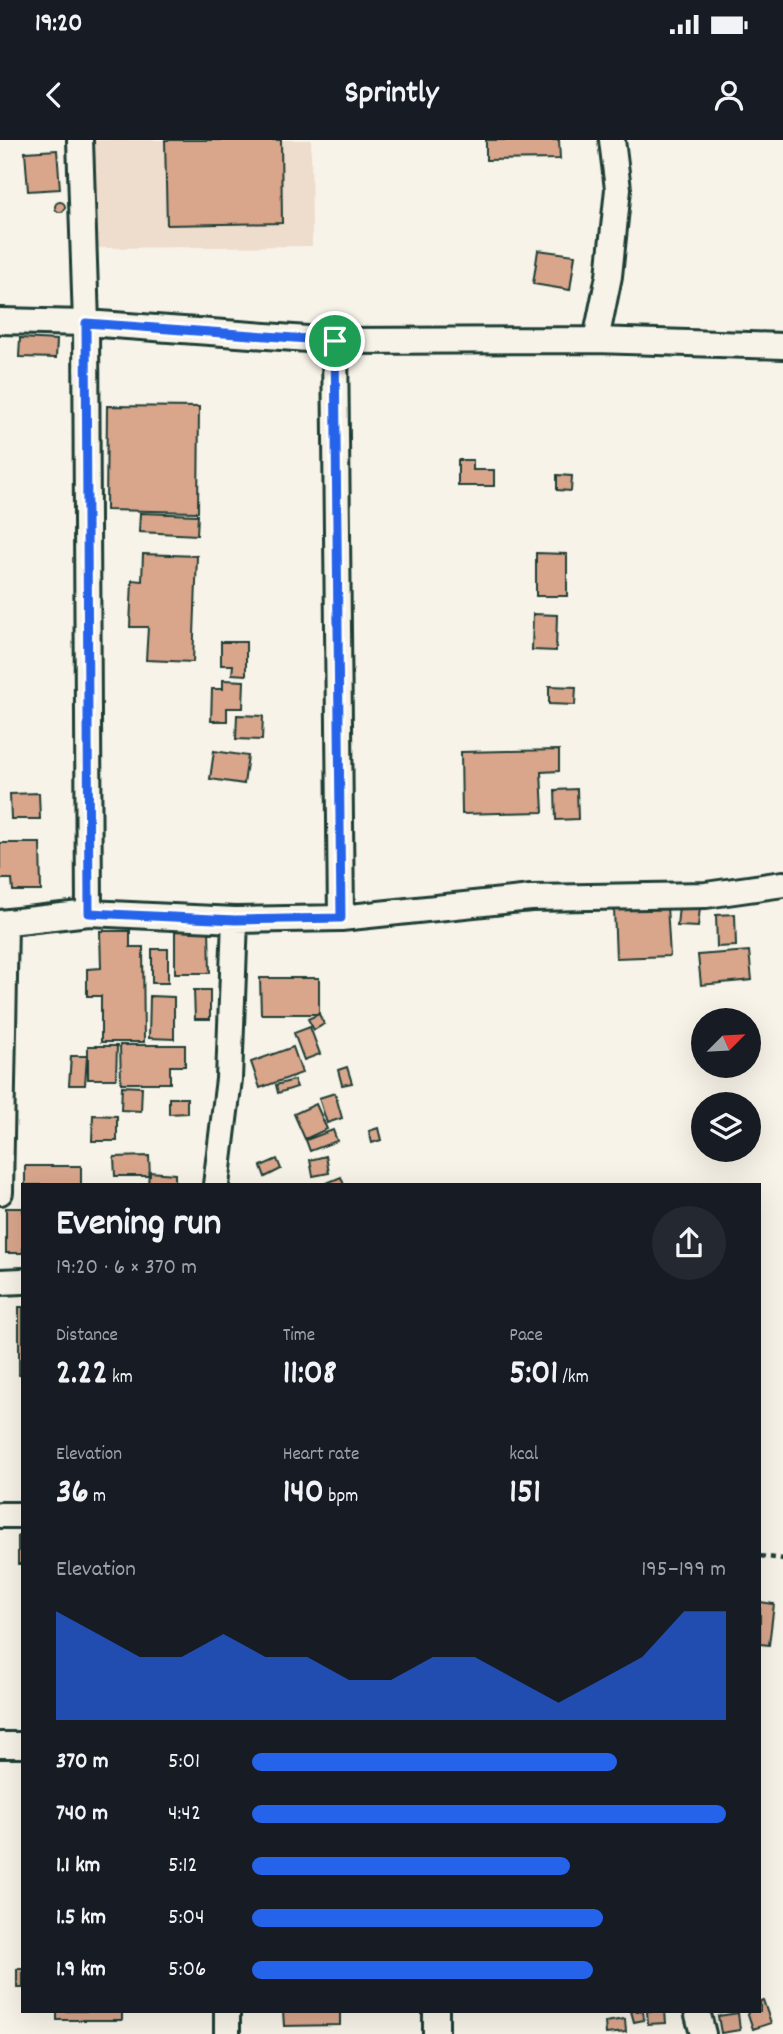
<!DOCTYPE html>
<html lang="en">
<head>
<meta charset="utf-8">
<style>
	:root { --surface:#171b24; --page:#242831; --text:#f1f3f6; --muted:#9ea1a6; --accent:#2563eb }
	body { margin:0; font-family:Dekko,sans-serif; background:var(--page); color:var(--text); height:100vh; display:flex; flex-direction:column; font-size:26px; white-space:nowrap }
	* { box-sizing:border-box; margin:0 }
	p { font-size:23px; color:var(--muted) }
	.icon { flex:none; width:38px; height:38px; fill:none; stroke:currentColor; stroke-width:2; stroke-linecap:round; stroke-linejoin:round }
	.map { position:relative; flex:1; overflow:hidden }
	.panel { position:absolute; left:21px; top:1043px; width:740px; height:830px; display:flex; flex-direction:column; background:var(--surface); border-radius:0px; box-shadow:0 7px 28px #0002 }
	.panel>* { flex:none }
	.needle { width:46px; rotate:66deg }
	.buttons { position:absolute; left:691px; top:868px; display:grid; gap:14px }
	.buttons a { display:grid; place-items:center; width:70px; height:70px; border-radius:50%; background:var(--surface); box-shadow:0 7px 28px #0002; font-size:35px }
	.pin { position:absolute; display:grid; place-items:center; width:60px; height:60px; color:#fff; margin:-30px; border:4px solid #fff; border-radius:50%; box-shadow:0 2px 7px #0007 }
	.round { display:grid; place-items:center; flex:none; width:74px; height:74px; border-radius:37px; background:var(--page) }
	.overview { display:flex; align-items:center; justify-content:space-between; height:119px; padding:0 35px }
	h1 { font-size:38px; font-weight:800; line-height:52px }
	.metrics { display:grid; grid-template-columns:repeat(3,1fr); gap:10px; height:119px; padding:7px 35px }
	.metrics div { display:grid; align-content:center }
	.metrics b { font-size:35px; font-weight:800 }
	.metrics small { font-size:19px; font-weight:400 }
	.metrics p { font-size:19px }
	.chart { height:196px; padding:14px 35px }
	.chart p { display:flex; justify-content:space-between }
	.chart svg { width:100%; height:126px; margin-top:7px; fill:var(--accent); opacity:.7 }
	ul { padding:0 35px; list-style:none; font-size:23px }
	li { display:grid; grid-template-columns:112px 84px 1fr; align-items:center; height:52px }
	li i { height:18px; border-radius:9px; background:var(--accent) }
	.status { display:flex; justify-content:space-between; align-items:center; height:49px; padding:0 35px; background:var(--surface); direction:ltr }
	.status svg { height:19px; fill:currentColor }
	header { display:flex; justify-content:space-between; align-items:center; height:91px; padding:0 35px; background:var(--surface); font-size:32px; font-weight:800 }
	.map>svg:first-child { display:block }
	.built { fill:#eedccc }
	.building { fill:#d9a68c; stroke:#1f3d34; stroke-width:2 }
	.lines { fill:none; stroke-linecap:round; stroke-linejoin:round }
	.minor-casing { stroke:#1f3d34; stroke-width:30 }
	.path { stroke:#1f3d34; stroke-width:4.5; stroke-dasharray:5 5; stroke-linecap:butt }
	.minor { stroke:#f7f3e8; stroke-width:24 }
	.route-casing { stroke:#fff; stroke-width:14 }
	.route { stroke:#2563eb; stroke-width:9 }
</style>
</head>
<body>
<div class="status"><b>19:20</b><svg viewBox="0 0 49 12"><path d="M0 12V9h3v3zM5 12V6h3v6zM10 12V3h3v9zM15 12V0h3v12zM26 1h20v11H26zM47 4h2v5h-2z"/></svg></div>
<header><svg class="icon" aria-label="back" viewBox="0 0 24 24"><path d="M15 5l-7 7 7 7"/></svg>Sprintly<svg class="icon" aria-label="person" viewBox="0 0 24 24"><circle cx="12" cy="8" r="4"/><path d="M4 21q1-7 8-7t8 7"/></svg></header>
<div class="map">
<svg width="783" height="1894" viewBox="0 0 783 1894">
	<rect width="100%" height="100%" fill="#f7f3e8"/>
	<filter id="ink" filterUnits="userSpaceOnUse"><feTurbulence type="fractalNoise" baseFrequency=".0143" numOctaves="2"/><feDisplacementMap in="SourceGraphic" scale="14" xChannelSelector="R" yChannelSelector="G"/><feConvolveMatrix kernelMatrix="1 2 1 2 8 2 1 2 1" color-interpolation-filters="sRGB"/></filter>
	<g filter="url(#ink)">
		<path class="built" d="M89 0H311L312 106 90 108Z"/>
		<path class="building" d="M165 0H281L282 83 167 85Z
			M486 0H559L560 19 486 20Z
			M57 10 60 49 28 51 25 12Z
			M55 67a5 5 0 1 1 10 0a5 5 0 1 1-10 0Z
			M538 110 575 115 570 150 533 144Z
			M20 198 57 200 56 218 19 217Z
			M107 266 199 267 198 372 106 370Z
			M458 320H473V330H494V346H458Z
			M557 335 572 336 571 351 557 350Z
			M140 373 198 375 197 395 139 392Z
			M536 413 567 414V456H536Z
			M143 414 197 416 193 522 146 520 148 487H130L132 440 142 441Z
			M533 474 557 475 556 511 532 510Z
			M221 502H246V535L232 534 233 525H221Z
			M223 540 244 541 243 568H227V581H211L212 549H223Z
			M549 546 576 547 575 565 549 564Z
			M237 575 263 576 262 600 236 599Z
			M559 610V631L541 632 543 672 462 674 461 612Z
			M214 611 248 616 244 644 210 639Z
			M577 649 578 679 556 680 555 650Z
			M39 653 40 679H11L10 654Z
			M0 703H40L41 751H13L12 739H0Z
			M667 766 670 816 616 818 614 769Z
			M679 766 700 767 698 787 677 786Z
			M735 774 736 806 717 807 716 775Z
			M175 787H209L210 833H175Z
			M100 791H130V807H143L144 902H101V856H87V829L101 828Z
			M152 809H168V843H152Z
			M749 811 752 840 701 845 698 815Z
			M260 838H319V874H261Z
			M194 850H210V879H195Z
			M150 856 174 857V899L149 898Z
			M319 874 324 884 314 890 308 879Z
			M310 887 320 914 304 920 294 893Z
			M120 905H185V926H170V943H121Z
			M88 906H117L116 939H88Z
			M293 907 302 933 260 948 251 922Z
			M71 916H87L85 945H69Z
			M347 927 352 943 342 945 338 930Z
			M294 940 297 947 278 953 276 945Z
			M122 946 142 947 141 971 121 970Z
			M335 953 342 978 327 983 319 958Z
			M169 958H187V973L169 974Z
			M316 964 327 989 305 999 294 974Z
			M93 975 117 976V1001H92Z
			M378 988 381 1000 372 1003 369 991Z
			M333 990 337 1001 310 1011 306 1000Z
			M149 1016 150 1036H115L114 1017Z
			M326 1016 329 1033 313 1036 310 1020Z
			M277 1019 281 1029 265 1037 261 1026Z
			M25 1026H81V1045H25Z
			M149 1032 175 1034V1045H148Z
			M341 1037 344 1045H322Z
			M6 1068H23V1113H6Z
			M19 1167H23V1235H19Z
			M18 1396H23V1424H18Z
			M760 1462 774 1464 769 1505 760 1504Z
			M17 1829H23V1848H17Z
			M763 1860 771 1883 753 1889 747 1871H760V1861Z
			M57 1871H122V1880H57Z
			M283 1871H340V1885L284 1886Z
			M631 1871H643L644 1880 634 1882Z
			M647 1871H665L666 1883 648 1884Z
			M738 1873 740 1890 721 1893 718 1876Z
			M625 1879 626 1892 606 1894 605 1882Z"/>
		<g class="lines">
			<g class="minor-casing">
				<path id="minor" d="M80 0 86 183 335 201 596 200 783 206
					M0 181 86 183 89 773
					M596 200 609 136 618 49 612 0
					M335 201 341 778
					M0 783 89 773 235 780
					M216 1045 229 939 235 780 341 778 531 758 706 755 783 744
					M0 1052 5 783
					M0 1142 23 1141
					M0 1375H23
					M0 1605H23
					M697 1871 703 1894
					M227 1894V1871
					M436 1894V1871"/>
			</g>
			<path class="path" d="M760 1416 783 1419"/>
			<use href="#minor" class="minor"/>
		</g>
	</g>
	<g class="lines" filter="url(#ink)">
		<g class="route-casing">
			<path id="route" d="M86 183 335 201 341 778 235 780 89 773Z"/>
		</g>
		<use href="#route" class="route"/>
	</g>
</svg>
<div class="buttons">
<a><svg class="needle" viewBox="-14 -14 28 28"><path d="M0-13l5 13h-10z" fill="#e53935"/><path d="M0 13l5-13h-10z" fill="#9ea1a6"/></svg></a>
<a><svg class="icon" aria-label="layers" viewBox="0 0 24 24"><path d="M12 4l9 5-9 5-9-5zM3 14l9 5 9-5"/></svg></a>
</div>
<div class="pin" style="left:335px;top:201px;background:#1e9e55"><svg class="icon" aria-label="arrive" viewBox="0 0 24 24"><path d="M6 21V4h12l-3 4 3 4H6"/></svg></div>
<section class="panel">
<div class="overview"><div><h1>Evening run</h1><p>19:20 · 6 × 370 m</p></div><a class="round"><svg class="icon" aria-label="share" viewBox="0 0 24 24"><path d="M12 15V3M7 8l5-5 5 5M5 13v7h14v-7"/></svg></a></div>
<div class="metrics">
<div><p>Distance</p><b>2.22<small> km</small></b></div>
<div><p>Time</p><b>11:08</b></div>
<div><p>Pace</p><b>5:01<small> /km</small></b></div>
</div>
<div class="metrics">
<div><p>Elevation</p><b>36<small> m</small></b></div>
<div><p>Heart rate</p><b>140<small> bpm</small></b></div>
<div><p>kcal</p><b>151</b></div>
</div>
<div class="chart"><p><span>Elevation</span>195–199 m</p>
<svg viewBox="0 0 160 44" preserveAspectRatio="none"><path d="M0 44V6L10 14L20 22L30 22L40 14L50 22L60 22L70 30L80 30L90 22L100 22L110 30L120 38L130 30L140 22L150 6L160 6V44z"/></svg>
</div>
<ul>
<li><b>370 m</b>5:01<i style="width:77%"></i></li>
<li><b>740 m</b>4:42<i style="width:100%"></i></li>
<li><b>1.1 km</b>5:12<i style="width:67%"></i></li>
<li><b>1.5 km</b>5:04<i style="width:74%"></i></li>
<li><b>1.9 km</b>5:06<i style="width:72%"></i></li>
</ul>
</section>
</div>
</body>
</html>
